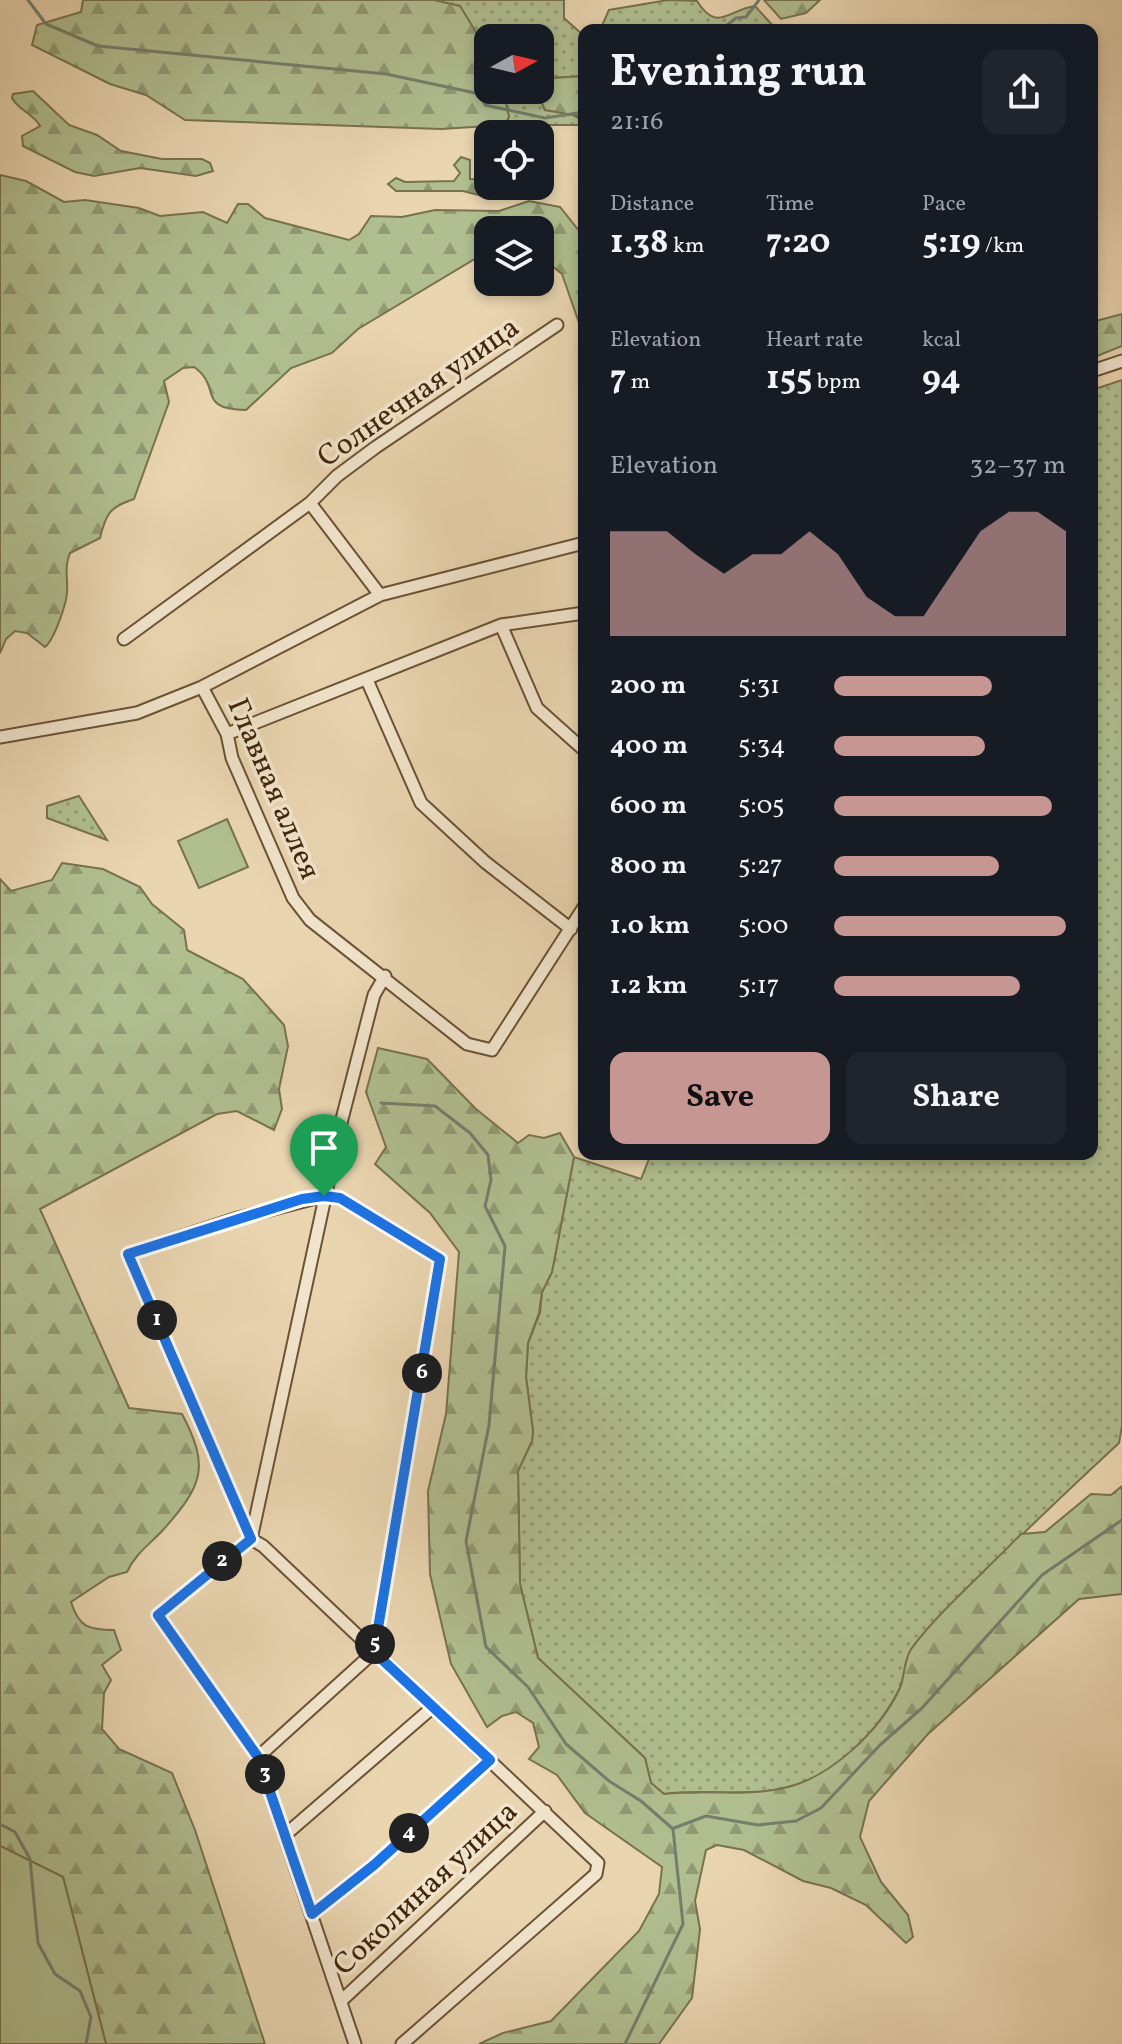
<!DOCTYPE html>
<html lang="en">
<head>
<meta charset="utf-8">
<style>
	:root { --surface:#171b24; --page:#20242c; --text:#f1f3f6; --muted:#9ea1a6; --accent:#c59692 }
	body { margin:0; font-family:Vollkorn,serif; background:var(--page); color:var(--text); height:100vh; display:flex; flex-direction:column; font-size:30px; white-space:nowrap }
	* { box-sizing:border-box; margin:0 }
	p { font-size:26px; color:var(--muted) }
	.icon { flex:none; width:44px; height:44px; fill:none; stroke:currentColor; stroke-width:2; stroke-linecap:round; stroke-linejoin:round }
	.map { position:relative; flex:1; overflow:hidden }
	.sheet { position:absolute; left:578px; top:24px; width:520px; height:1136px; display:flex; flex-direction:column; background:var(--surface); border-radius:16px; box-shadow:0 4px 12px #0003 }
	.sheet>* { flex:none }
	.needle { width:52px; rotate:82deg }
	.buttons { position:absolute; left:474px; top:24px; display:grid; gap:16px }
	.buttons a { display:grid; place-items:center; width:80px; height:80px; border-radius:16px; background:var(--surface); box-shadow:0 4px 12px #0003; font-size:40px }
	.pin { position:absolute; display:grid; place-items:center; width:68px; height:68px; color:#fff; margin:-82px -34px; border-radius:50% 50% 50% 0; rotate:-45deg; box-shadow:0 0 8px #0007 }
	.pin .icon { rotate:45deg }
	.km { position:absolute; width:40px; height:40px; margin:-20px; border-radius:50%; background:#222; color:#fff; font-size:22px; line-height:40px; text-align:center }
	.round { display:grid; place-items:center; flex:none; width:84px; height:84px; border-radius:16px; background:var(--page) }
	.head { display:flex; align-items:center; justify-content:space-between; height:136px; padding:0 32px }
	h1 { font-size:44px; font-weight:700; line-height:60px }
	.metrics { display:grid; grid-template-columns:repeat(3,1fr); gap:12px; height:136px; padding:8px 32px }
	.metrics div { display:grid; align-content:center }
	.metrics b { font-size:34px; font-weight:700 }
	.metrics small { font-size:22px; font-weight:400 }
	.metrics p { font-size:22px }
	.chart { height:224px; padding:16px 32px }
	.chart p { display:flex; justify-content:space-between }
	.chart svg { width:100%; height:144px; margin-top:8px; fill:var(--accent); opacity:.7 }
	.button { display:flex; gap:16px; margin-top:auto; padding:16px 32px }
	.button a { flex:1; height:92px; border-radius:16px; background:var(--accent); color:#111; font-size:32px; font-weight:700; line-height:92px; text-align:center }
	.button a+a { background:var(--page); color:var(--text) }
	ul { padding:0 32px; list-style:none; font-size:26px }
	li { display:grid; grid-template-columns:128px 96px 1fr; align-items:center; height:60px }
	li i { height:20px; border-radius:10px; background:var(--accent) }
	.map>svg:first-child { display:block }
	.grass { fill:url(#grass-dots); stroke:#78724e; stroke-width:2 }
	.forest { fill:url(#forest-firs); stroke:#78724e; stroke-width:2 }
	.garden { fill:#b0be90; stroke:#78724e; stroke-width:2 }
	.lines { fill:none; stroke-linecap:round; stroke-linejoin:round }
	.stream { stroke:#757e6c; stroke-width:3 }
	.street-casing { stroke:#6b5234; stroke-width:15 }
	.street { stroke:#f1e4cc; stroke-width:11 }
	.route-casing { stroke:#fff; stroke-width:16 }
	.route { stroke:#1a73e8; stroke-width:10 }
	.labels { text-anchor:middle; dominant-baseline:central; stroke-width:7; stroke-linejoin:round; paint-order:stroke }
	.street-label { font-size:30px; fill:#41260b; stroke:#f1e4cc }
</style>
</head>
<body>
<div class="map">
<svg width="1122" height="2044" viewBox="0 0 1122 2044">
	<defs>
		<pattern id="grass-dots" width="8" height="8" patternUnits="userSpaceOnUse" patternTransform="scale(2)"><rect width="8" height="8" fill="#b0be90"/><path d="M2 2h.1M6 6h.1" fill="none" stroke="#919a74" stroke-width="1.8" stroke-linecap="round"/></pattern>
		<pattern id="forest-firs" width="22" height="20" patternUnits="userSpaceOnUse" patternTransform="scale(2)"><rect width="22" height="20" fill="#b0be90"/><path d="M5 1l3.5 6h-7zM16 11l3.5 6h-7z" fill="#919a74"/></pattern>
	</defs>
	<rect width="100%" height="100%" fill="#e9d5b0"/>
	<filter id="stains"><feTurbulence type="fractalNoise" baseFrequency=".0025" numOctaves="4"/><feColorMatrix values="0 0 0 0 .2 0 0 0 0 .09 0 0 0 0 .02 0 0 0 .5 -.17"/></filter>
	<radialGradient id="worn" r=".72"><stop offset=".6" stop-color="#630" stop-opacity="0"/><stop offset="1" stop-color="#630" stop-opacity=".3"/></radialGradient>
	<path class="grass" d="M382 0H564V18L584 36V76L553 78 540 88V38H488V52L434 0Z
		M668 0 697 1C717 33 728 10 755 6L773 26H802L799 30H600L609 10Z
		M503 90H537L578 118 584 117V125H504L509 117Z
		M1122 380V1426L1119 1443C1065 1493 1013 1542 962 1595 946 1612 925 1629 912 1648 904 1659 905 1676 900 1688 884 1721 847 1764 813 1779 758 1802 717 1787 664 1794L651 1783 645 1758 538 1658 520 1584 518 1471 532 1441 533 1431 526 1377 528 1343 540 1313 542 1292 552 1272 574 1157 641 1179 651 1154H1092V390Z
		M79 796 107 840 47 818V806Z"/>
	<path class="forest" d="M83 0H434L460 6 488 52V90H503L509 117 504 125 441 129 185 120 146 95 110 84 32 45 37 25 81 12Z
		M764 0H820L806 13 781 19Z
		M584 76V117L545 110 536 91 553 78Z
		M33 91 69 125 97 135 121 151 162 159H202L210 163 213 171 196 176 140 168 94 176 75 172 23 146 22 136 40 126C33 113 19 111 12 98L13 94Z
		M461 157 470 160V179L488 180V186H515L482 196 463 191H396L388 184 396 178 405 182 454 181 460 173 454 165Z
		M0 175 26 181 64 202 85 200 139 208 160 216 203 212 227 223 238 204H248L265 218 349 240 359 234 371 216 402 217 435 210 499 211 529 201 560 207 584 237V324L579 323 562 274 540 256V230H488V251L358 329 332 353 291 368 246 410C195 409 223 387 194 367L183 368 164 381 169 402 134 499C110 507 106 513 100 538L70 553C64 567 68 578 67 593 66 605 54 640 45 647L27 633 15 631 6 639 0 653Z
		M1122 314V346L1092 358V322Z
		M62 863 103 869 140 887 152 904 184 930 187 950 243 979 284 1025 288 1046 279 1089 282 1109 274 1130 237 1111 217 1114 40 1209 129 1408 182 1414C210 1467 203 1485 163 1530 150 1544 135 1554 127 1572L109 1577 71 1602C79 1627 88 1630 114 1630L121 1650 102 1665 111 1680 104 1693 102 1729 119 1749 172 1773 195 1830 265 2044H106L63 1877 0 1846V879L11 891 52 880Z
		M378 1048 427 1059 476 1109 518 1143 529 1135 544 1138 560 1133 574 1157 552 1272 542 1292 539 1313 528 1343 526 1377 533 1431 532 1441 518 1471 520 1584 538 1658 645 1758 651 1783 664 1794C704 1789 743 1797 784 1788 830 1778 880 1731 900 1688 905 1676 904 1658 912 1648 939 1611 989 1568 1021 1534L1045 1532 1091 1494 1111 1495 1122 1486V1594L1079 1599 928 1734 869 1801 860 1837 881 1882 908 1915 913 1937 906 1943 866 1905 831 1888 803 1881 744 1850 717 1845 706 1850 695 1901 700 1929 692 1998 659 2044H479L503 2033 551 2021 639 1931 659 1894 662 1867 585 1813 557 1775 529 1759 539 1747 533 1723 516 1712 502 1716 487 1727 451 1664 430 1574 428 1491 446 1414 459 1252 430 1213 375 1164 386 1147 366 1092Z"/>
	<path class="garden" d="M227 819 248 867 199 888 178 841Z
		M0 1846 63 1877 106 2044H0Z"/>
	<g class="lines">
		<path class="stream" d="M28 0 46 24 98 46 386 74 480 94 485 105 545 118 584 112
			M721 30 736 18 746 17 759 0
			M381 1103 435 1106 470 1133 488 1155 491 1180 485 1206 505 1246 489 1425 466 1541 486 1647 528 1687 566 1744 609 1781 641 1801 673 1829 683 1924 625 2044
			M0 1824 15 1832 30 1859 38 1943 55 1974 80 1991 91 2017 86 2044
			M674 1828 706 1816 758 1825 796 1821 821 1808 880 1745 922 1708 1042 1575 1122 1520"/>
		<g class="street-casing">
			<path id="street" d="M1092 371 1122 361
				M310 503 380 595
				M501 625 537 708 584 750
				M124 639 310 503 337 476 376 447 557 325
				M367 680 421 803 485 862 571 929
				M202 687 227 734 232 758 293 898 310 920 467 1044 492 1050 584 907
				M227 734 501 625 584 613
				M0 737 137 713 202 687 380 595 584 543
				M251 1539 128 1254 238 1218 324 1196 340 1198 440 1259 374 1652
				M251 1539 263 1546 598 1863 596 1874 402 2044
				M251 1539 158 1615 258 1757 355 2044
				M251 1539 342 1119 374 995 385 976
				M258 1757 374 1652
				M285 1835 433 1707
				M312 1914 374 1865 490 1760
				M341 2001 545 1811"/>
		</g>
		<use href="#street" class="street"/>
	</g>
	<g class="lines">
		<g class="route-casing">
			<path id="route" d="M324 1196 340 1198 440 1259 374 1652 490 1760 374 1865 312 1914 258 1757 158 1615 251 1539 128 1254 302 1199Z"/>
		</g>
		<use href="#route" class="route"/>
	</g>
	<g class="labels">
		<g class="street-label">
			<text transform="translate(419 393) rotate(-35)">Солнечная улица</text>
			<text transform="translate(273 789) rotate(67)">Главная аллея</text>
			<text transform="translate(426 1889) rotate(-43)">Соколиная улица</text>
		</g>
	</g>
	<rect width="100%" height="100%" filter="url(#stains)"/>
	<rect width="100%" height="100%" fill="url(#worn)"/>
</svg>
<div class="buttons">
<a><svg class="needle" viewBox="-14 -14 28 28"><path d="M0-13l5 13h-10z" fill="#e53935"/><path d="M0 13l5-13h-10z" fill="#9ea1a6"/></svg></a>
<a><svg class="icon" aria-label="locate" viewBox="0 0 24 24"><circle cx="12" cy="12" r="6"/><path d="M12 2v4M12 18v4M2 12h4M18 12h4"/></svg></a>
<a><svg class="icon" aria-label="layers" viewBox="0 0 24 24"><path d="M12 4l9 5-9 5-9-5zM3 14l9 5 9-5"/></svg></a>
</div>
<div class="pin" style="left:324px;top:1196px;background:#1e9e55"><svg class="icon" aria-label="arrive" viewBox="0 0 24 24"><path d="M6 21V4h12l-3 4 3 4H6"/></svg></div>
<b class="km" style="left:157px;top:1320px">1</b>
<b class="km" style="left:222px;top:1561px">2</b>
<b class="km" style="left:265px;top:1774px">3</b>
<b class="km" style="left:409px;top:1833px">4</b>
<b class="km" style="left:375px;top:1644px">5</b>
<b class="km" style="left:422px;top:1373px">6</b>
<section class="sheet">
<div class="head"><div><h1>Evening run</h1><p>21:16</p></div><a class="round"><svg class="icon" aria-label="share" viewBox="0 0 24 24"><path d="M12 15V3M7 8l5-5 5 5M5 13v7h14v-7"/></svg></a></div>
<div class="metrics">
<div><p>Distance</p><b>1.38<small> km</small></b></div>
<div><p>Time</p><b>7:20</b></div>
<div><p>Pace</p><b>5:19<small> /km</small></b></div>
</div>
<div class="metrics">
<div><p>Elevation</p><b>7<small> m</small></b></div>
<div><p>Heart rate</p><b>155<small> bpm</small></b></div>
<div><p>kcal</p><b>94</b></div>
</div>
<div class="chart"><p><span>Elevation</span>32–37 m</p>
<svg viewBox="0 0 160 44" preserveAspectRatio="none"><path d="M0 44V12L10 12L20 12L30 19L40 25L50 19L60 19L70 12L80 19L90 32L100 38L110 38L120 25L130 12L140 6L150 6L160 12V44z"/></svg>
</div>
<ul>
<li><b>200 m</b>5:31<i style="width:68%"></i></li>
<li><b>400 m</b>5:34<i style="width:65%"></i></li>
<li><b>600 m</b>5:05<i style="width:94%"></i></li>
<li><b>800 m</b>5:27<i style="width:71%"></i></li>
<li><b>1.0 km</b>5:00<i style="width:100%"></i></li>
<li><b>1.2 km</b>5:17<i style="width:80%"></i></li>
</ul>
<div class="button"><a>Save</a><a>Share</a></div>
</section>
</div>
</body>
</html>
